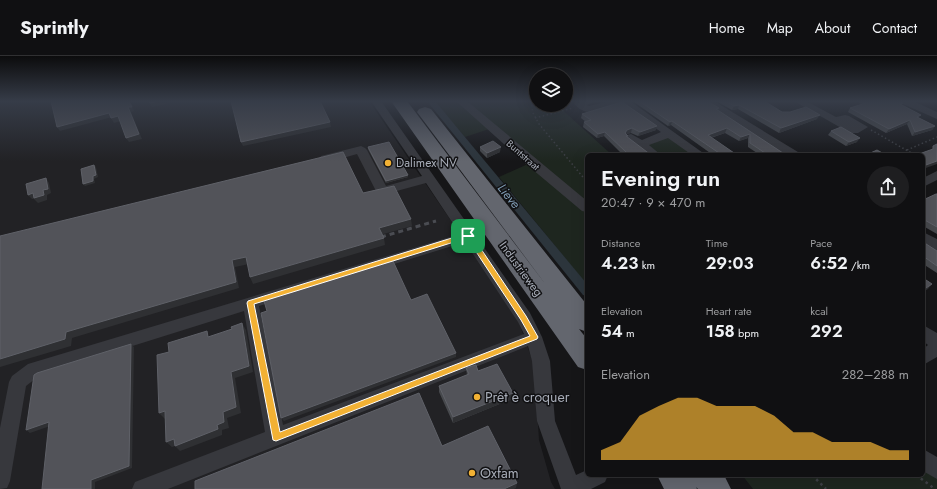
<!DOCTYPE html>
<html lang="en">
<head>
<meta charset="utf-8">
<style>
	:root { --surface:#101012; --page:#1e1e20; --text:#f1f3f6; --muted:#9c9d9f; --line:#303032; --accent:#f2b134 }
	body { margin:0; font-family:Jost,sans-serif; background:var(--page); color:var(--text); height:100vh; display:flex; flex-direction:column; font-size:15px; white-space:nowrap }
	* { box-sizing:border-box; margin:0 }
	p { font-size:13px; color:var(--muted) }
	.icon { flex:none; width:22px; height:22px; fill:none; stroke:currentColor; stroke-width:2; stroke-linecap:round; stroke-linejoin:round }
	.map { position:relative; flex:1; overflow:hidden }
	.sheet { position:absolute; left:585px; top:97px; width:340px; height:324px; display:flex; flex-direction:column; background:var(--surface); border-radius:6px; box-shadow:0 4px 16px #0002,0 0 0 1px var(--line) }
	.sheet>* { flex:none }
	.buttons { position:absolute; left:529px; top:12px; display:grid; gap:8px }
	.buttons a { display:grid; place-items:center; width:44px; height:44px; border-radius:50%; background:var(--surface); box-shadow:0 4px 16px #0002,0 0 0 1px var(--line); font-size:20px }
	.pin { position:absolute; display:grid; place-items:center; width:34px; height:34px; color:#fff; margin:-17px; border-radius:8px; box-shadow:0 2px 6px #0006 }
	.round { display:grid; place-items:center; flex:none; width:42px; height:42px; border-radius:21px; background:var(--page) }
	.summary { display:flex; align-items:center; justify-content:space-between; height:68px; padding:0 16px }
	h1 { font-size:22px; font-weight:600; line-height:30px }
	.stats { display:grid; grid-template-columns:repeat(3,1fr); gap:6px; height:68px; padding:4px 16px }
	.stats div { display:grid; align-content:center }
	.stats b { font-size:17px; font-weight:600 }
	.stats small { font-size:11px; font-weight:400 }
	.stats p { font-size:11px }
	.chart { height:112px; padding:8px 16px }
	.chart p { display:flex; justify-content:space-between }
	.chart svg { width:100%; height:72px; margin-top:4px; fill:var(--accent); opacity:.7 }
	header { display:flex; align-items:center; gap:24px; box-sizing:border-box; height:56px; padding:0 20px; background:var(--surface); border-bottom:1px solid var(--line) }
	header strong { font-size:19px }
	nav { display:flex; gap:22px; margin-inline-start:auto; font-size:14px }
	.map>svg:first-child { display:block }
	.built { fill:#222225 }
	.green { fill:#1e261f }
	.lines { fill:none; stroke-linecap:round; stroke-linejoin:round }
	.canal { fill:#2c353c; fill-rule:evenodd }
	.path-far1 { stroke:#3d3f44; stroke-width:1.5; stroke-dasharray:1.5 2.5; stroke-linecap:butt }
	.path { stroke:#3d3f44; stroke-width:2.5; stroke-dasharray:2.5 3.5; stroke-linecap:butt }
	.minor { fill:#37383d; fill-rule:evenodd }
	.highway { fill:#63666e; fill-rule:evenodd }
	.rail { stroke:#4a4c52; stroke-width:3; stroke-dasharray:5 4; stroke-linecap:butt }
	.wall { fill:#47494d }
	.shaded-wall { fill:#2f3033 }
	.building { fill:#525359; stroke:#5f6168 }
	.route { fill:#f2b134; stroke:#fff; fill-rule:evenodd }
	.poi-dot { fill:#f2b134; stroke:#111113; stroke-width:1.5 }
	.labels { text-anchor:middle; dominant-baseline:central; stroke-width:3; stroke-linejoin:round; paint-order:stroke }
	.far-street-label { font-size:10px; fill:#a8adb8; stroke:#111113 }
	.poi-label { font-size:12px; fill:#a8adb8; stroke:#111113; text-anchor:start }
	.street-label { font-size:12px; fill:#a8adb8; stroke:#111113 }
	.water-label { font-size:13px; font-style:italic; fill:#7f9bb3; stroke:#111113 }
	.near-poi-label { font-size:14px; fill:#a8adb8; stroke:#111113; text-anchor:start }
</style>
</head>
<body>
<header>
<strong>Sprintly</strong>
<nav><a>Home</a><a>Map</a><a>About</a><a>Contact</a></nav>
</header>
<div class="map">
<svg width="937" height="433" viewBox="0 0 937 433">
	<rect width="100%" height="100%" fill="#161618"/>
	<path class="built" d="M0 45H369L517 261 534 309 539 384 551 426 555 433H0Z"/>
	<path class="green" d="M437 45H536V49H557L612 99H587V148L489 73 465 81 442 55Z
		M665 82H672L697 99H658L648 88Z
		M528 108 587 157V229L499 121Z
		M923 408 937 418V433H753L742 419H923Z"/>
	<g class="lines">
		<path class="canal" d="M427 45H435L587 228V240L583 239Z"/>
		<path class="path-far1" d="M531 45 533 57 539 68 587 126
			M427 46 438 45
			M535 62 573 52
			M871 74 915 99
			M907 94 937 81"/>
		<path class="path" d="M812 419 826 433
			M916 419 935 433"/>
		<path class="minor" d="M371 45H381L530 257 542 281 550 305 555 365 576 419 587 414V419H608L605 426 591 433H561L537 365 532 305 528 290 168 433H132L135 426 265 376 244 255 40 319 26 330 10 425 7 432 0 433V372L9 326 12 320 28 308 460 178 426 127 382 139 377 138 376 135 357 98 325 107 321 106 319 103 321 100 361 90 365 92 367 94 386 130 422 120ZM465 186 518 266 524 278 283 369 259 250Z
			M456 45H467L587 145V156L582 155 526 108Z
			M575 45H593L592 47 586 49 589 50 610 45H630L706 99H692L668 82 649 89 661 99H647L625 81 627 79 631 78 642 84 661 76 621 48C605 53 586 64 574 47Z
			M702 45H714L798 96 800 99H786Z
			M794 45H806L836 61 845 59 849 60 868 71 858 77H850Z
			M900 45H913L937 56V63L901 47Z
			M937 115V124L923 131V122Z
			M923 176 937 183V195L923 188Z
			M923 269 937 277V301L923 309V293L928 289 923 285Z
			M923 393 937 401V423L923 415Z"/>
		<path class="highway" d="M391 45H407L546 229 417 56 419 53 425 51 431 53 587 249V276L579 273 587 283V314L578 311Z
			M657 419H690L692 421 691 419H724L731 433H698L696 431 697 433H664Z"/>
		<path class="rail" d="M381 181 436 165"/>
	</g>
	<path class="wall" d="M634 45H707L718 54 786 99H760L748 91V82L739 85 725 77 711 82 737 99H713L671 69 668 70 634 46Z
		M716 45H767H765L782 56 817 63 779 77 738 53 732 54Z
		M860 45H898L902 49 919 62 935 70 932 74 912 80 907 68 886 77 848 56 850 52 862 48 859 47Z
		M582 58 656 74 638 80 631 77 626 78 628 80 627 81 651 99 622 98 604 80 597 82 583 71 584 66H586L581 62Z
		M831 75 857 86 846 90 828 79Z
		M368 91 408 119V121L386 127 368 93Z
		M480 91 500 96 487 102 480 95Z
		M937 138V178L923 170V144Z
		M923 186 937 195V217L923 208Z
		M466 312 478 315 512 343 453 367 439 336V330L467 319Z"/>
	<path class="shaded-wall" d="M129 45H130L134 55 131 56 142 83 129 86 126 82Z
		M159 45H179L152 51 150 47Z
		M739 49 738 53 732 54 734 50Z
		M109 57 112 61 60 75 57 71Z
		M820 59 817 63 779 77 781 72Z
		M118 60 121 65 114 67 111 62Z
		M910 64 907 68 886 77 889 73Z
		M672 65 671 69 668 70 670 66Z
		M330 66 331 71 243 90 241 86Z
		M657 70 656 74 638 80 640 76Z
		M935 70 932 74 912 80 915 76Z
		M632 72 631 77 626 78 625 77 627 74Z
		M727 72 725 77 706 83 708 79Z
		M605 76 604 80 597 82 598 78Z
		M750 78 748 82 739 85 741 81Z
		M860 82 857 86 846 90 849 86Z
		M501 91 500 96 487 102V97Z
		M937 105V108L923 113V110Z
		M94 109 96 111 98 121 94 123 95 127 85 130 83 128 93 120Z
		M408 119V121L386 127V125Z
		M46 122 49 127 51 137 47 139V144L38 147 34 143H32L28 139 43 134Z
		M411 163 412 170 380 179 379 172Z
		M384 182 385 189 253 228 250 221Z
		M246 201 249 208 235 211 239 232 72 282 71 290 0 311V303L66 276 232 204Z
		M932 228 928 233 923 236V234Z
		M242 267 246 274 253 316 235 322 241 357 227 362 229 372 222 374V379L180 395 175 390 172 391 166 386 217 369 223 356Z
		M131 288 134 291 132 412 95 426V433H91V424Z
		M456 297V301L284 365 281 362Z
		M513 337 512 343 453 367V361Z
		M165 355V363L159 357Z
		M49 366 53 369 30 377 26 374Z
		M517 427 516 432 514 433H504Z"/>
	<path class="building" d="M51 45H129L132 51H128L139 78 126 82 118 60 111 62 109 57 57 71Z
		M149 45H159L150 47Z
		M231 45H320L330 66 241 86Z
		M639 45H707L719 52 716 53 786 99H768L750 87V78L741 81 727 72 708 79 737 99H722L672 65 670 66Z
		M725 45H764L782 56H790L806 51 820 59 781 72 739 49 734 50Z
		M865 45H898L903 47 900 48 921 59 917 61 935 70 915 76 910 64 889 73 850 52 869 46Z
		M622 46 657 70 640 76 632 72 627 74 625 77 628 80H626L651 99H621L627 97 605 76 598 78 584 66 591 64 582 58Z
		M841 71 860 82 849 86 831 75Z
		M493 85 501 91 487 97 480 91Z
		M389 86 408 119 386 125 368 91Z
		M937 88V105L923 110V99H910L916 97 919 98 933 93V90Z
		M877 94 886 99H866Z
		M343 96 363 137 394 130 411 163 379 172 384 182 250 221 246 201 232 204 236 226 66 276 65 283 0 303V180Z
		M94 109 96 119 93 120V125L83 128 81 113Z
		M46 122 48 133 43 134 44 139 34 142 33 137 28 139 26 128Z
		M936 138H937V171L923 163V144Z
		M923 186 937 195V210L923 200Z
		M393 205 411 244 427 238 456 297 281 362 261 257 267 255 264 245Z
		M923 222 932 228 923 234Z
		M242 267 249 310 231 316 236 351 223 356 224 366 217 369 218 373 175 390 174 383 166 386 165 355 159 357 157 299 169 296 168 287 207 275 208 281 232 273 231 271Z
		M131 288 129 410 91 424V433H42L49 366 26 374 34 319 37 317Z
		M497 308 513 337 453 361 439 330 469 318 466 312 476 309 478 315Z
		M419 337 442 390 488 370 517 427 504 433H195V425Z"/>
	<linearGradient id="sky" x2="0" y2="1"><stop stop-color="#0c0c0d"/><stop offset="0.43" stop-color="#363c48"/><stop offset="1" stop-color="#363c48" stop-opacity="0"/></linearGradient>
	<rect width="937" height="105" fill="url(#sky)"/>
	<path class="route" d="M468 177 471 178 526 260 538 281 537 283 276 385 273 384 247 247 248 245ZM467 182 521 264 530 280 280 376 254 248Z"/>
	<g class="poi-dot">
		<circle cx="388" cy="107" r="4"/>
		<circle cx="477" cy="341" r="4"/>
		<circle cx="472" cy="417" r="4"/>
	</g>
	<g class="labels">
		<g class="far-street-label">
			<text transform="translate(523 99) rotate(41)">Buntstraat</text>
		</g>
		<g class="poi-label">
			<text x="396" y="107">Dalimex NV</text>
		</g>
		<g class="street-label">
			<text transform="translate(521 213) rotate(54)">Industrieweg</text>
		</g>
		<g class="water-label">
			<text transform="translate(509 140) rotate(51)">Lieve</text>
		</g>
		<g class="near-poi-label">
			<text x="485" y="341">Prêt è croquer</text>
			<text x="480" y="417">Oxfam</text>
		</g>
	</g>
</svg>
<div class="buttons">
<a><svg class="icon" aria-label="layers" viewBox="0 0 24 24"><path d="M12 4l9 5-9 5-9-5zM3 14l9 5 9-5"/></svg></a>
</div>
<div class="pin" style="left:468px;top:180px;background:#1e9e55"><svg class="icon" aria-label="arrive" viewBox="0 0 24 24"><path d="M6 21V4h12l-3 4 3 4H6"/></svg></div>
<section class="sheet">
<div class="summary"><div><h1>Evening run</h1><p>20:47 · 9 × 470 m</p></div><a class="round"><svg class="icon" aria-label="share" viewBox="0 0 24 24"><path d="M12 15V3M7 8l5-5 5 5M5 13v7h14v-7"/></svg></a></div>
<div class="stats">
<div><p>Distance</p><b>4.23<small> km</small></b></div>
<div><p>Time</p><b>29:03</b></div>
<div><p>Pace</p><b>6:52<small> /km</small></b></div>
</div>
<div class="stats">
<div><p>Elevation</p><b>54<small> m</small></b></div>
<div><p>Heart rate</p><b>158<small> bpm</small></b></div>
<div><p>kcal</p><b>292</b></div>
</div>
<div class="chart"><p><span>Elevation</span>282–288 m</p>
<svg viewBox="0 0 160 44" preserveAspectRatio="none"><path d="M0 44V38L10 33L20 17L30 11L40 6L50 6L60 11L70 11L80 11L90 17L100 27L110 27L120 33L130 33L140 33L150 38L160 38V44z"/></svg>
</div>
</section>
</div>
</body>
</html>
